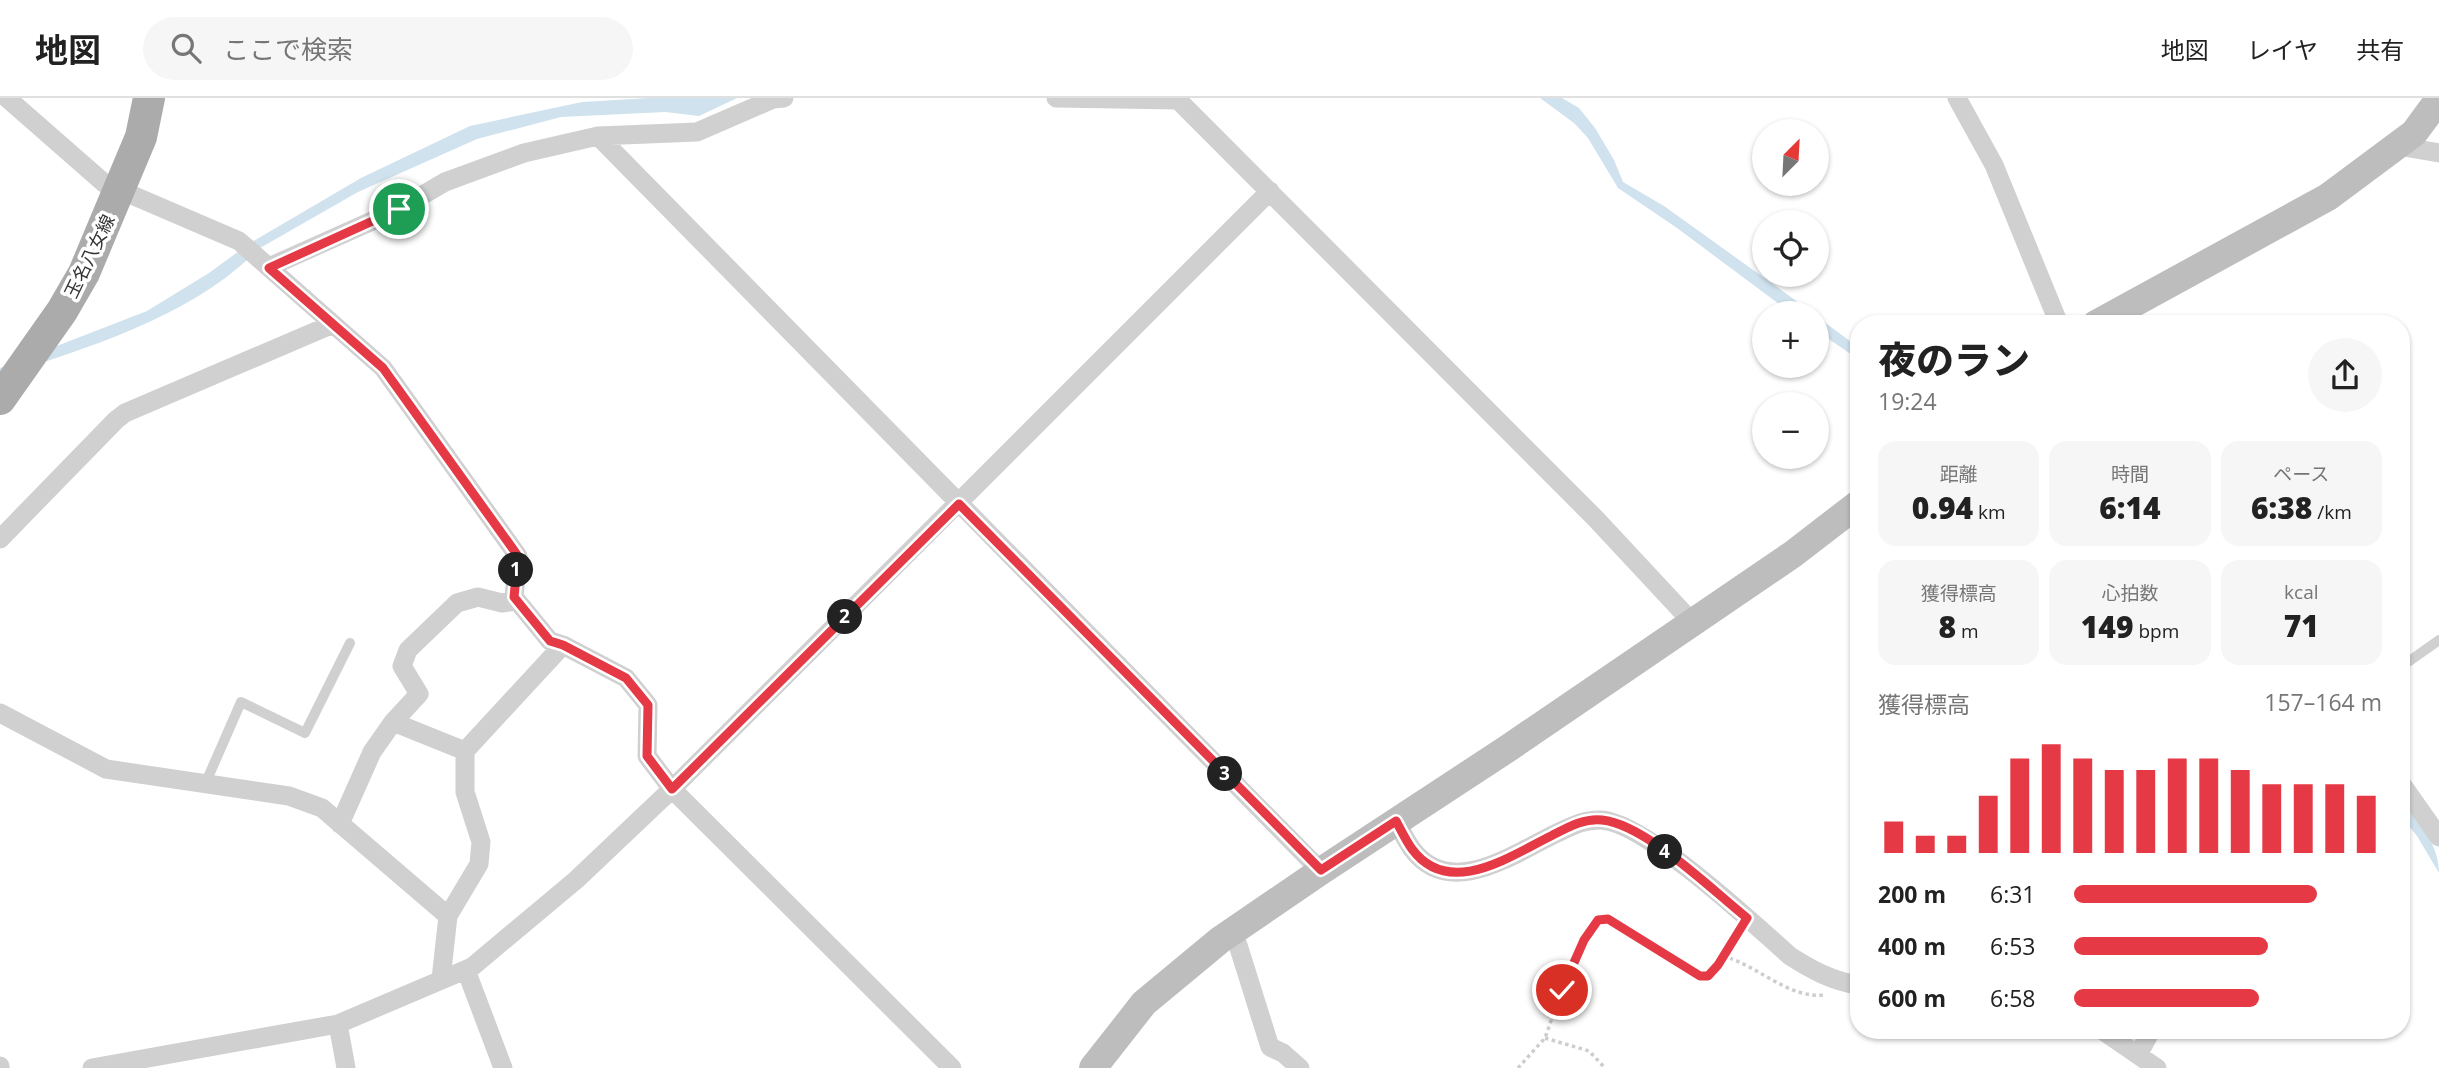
<!DOCTYPE html>
<html lang="ja">
<head>
<meta charset="utf-8">
<style>
	:root { --surface:#fff; --page:#f6f6f6; --text:#222; --muted:#767676; --line:#e0e0e0; --accent:#e63946 }
	body { margin:0; font-family:"Open Sans","Noto Sans JP",sans-serif; background:var(--page); color:var(--text); height:100vh; display:flex; flex-direction:column; font-size:26px; white-space:nowrap }
	* { box-sizing:border-box; margin:0 }
	p { font-size:23px; color:var(--muted) }
	.icon { flex:none; width:38px; height:38px; fill:none; stroke:currentColor; stroke-width:2; stroke-linecap:round; stroke-linejoin:round }
	.map { position:relative; flex:1; overflow:hidden }
	.sheet { position:absolute; left:1850px; top:217px; width:560px; height:724px; display:flex; flex-direction:column; background:var(--surface); border-radius:28px; box-shadow:0 2px 5px #0004 }
	.sheet>* { flex:none }
	.needle { width:46px; rotate:24deg }
	.fabs { position:absolute; left:1752px; top:21px; display:grid; gap:14px }
	.fabs a { display:grid; place-items:center; width:77px; height:77px; border-radius:50%; background:var(--surface); box-shadow:0 2px 5px #0004; font-size:35px }
	.pin { position:absolute; display:grid; place-items:center; width:60px; height:60px; color:#fff; margin:-30px; border:4px solid #fff; border-radius:50%; box-shadow:0 2px 7px #0007 }
	.km { position:absolute; width:35px; height:35px; margin:-18px; border-radius:50%; background:#222; color:#fff; font-size:19px; line-height:35px; text-align:center }
	.round { display:grid; place-items:center; flex:none; width:74px; height:74px; border-radius:37px; background:var(--page) }
	.overview { display:flex; align-items:center; justify-content:space-between; height:119px; padding:0 28px }
	h1 { font-size:38px; font-weight:800; line-height:52px }
	.metrics { display:grid; grid-template-columns:repeat(3,1fr); gap:10px; height:119px; padding:7px 28px }
	.metrics div { display:grid; align-content:center; border-radius:18px; background:var(--page); text-align:center }
	.metrics b { font-size:30px; font-weight:800 }
	.metrics small { font-size:19px; font-weight:400 }
	.metrics p { font-size:19px }
	.chart { height:196px; padding:14px 28px }
	.chart p { display:flex; justify-content:space-between }
	.chart svg { width:100%; height:126px; margin-top:7px; stroke:var(--accent); stroke-width:6 }
	ul { padding:0 28px; list-style:none; font-size:23px }
	li { display:grid; grid-template-columns:112px 84px 1fr; align-items:center; height:52px }
	li i { height:18px; border-radius:9px; background:var(--accent) }
	header { display:flex; align-items:center; gap:42px; box-sizing:border-box; height:98px; padding:0 35px; background:var(--surface); border-bottom:2px solid var(--line) }
	header strong { font-size:33px }
	nav { display:flex; gap:38px; margin-inline-start:auto; font-size:24px }
	.search { width:490px; height:63px; background:var(--page); display:flex; align-items:center; gap:18px; box-sizing:border-box; padding:0 24px; border-radius:38px; color:var(--muted); font-size:26px }
	.map>svg:first-child { display:block }
	.water { fill:#cfe2ee }
	.lines { fill:none; stroke-linecap:round; stroke-linejoin:round }
	.path { stroke:#cdcdcd; stroke-width:3.5; stroke-dasharray:3.5 3.5; stroke-linecap:butt }
	.lane { stroke:#d0d0d0; stroke-width:10 }
	.street { stroke:#d0d0d0; stroke-width:19 }
	.secondary { stroke:#bdbdbd; stroke-width:28 }
	.primary { stroke:#ababab; stroke-width:32 }
	.route-casing { stroke:#fff; stroke-width:14 }
	.route { stroke:#e63946; stroke-width:9 }
	.labels { text-anchor:middle; dominant-baseline:central; stroke-width:7; stroke-linejoin:round; paint-order:stroke }
	.street-label { font-size:18px; fill:#333; stroke:#fff }
</style>
</head>
<body>
<header>
<strong>地図</strong>
<div class="search"><svg class="icon" aria-label="search" viewBox="0 0 24 24"><circle cx="10" cy="10" r="6"/><path d="M15 15l6 6"/></svg>ここで検索</div>
<nav><a>地図</a><a>レイヤ</a><a>共有</a></nav>
</header>
<div class="map">
<svg width="2439" height="970" viewBox="0 0 2439 970">
	<rect width="100%" height="100%" fill="#fff"/>
	<path class="water" d="M649 0H737L699 18 665 14 561 19 477 41 358 94 260 150C190 220 91 248 0 279V270L147 213 209 175 250 145 361 80 470 28 582 4Z
		M1540 0H1562L1579 10 1595 30 1614 62 1623 84 1664 108 1813 215H1791L1677 130 1618 90 1588 40 1574 25Z
		M1816 218 1858 249V261L1817 233Z
		M2401 699C2417 722 2439 745 2439 775L2417 738 2401 718Z"/>
	<g class="lines">
		<path class="path" d="M1723 858C1757 867 1789 901 1824 897
			M1545 940 1589 953 1605 970
			M1518 970 1545 940 1562 892 1584 842 1598 822H1607L1700 878 1708 879 1718 867 1739 834"/>
		<path class="lane" d="M2401 569 2439 542
			M206 684 241 604 305 635 350 545"/>
		<path class="street" d="M7 0 104 85 239 143 383 270 518 458 514 499 550 543 563 547 626 580 648 607 647 658 672 691 952 970
			M1056 0 1178 2 1596 421 1692 524
			M1957 0 1994 67 2059 226
			M598 38 1321 773
			M2398 48 2439 55
			M269 169 399 111 445 84 524 55 598 38 697 34 773 1 784 0
			M0 441 116 322 125 315 333 226
			M0 615 106 671 289 698 322 710 448 818
			M393 624 465 653
			M2401 685 2439 739
			M1396 723C1401 732 1406 743 1412 751 1450 802 1513 756 1555 736 1570 729 1584 721 1601 722 1645 724 1754 826 1790 858 1812 872 1832 883 1858 887
			M340 726 372 654 393 624 419 596 402 568 408 552 457 505 478 499 502 505 517 503
			M1238 847 1270 949 1283 955 1300 970
			M466 872 503 970
			M441 881 448 818 479 766 481 744 465 694V653L563 547
			M338 926 346 970
			M2103 933 2157 970
			M2138 957 2151 933
			M0 968V970
			M92 970 338 926 472 869 576 782 672 691 1270 93"/>
		<path class="secondary" d="M2096 226 2328 99 2414 35 2439 1
			M1093 970 1144 905 1220 842 1321 773 1507 651 1793 456 1858 406"/>
		<path class="primary" d="M0 301 62 213 84 175 141 39 149 0"/>
	</g>
	<g class="lines">
		<g class="route-casing">
			<path id="route" d="M399 111 269 170 383 270 518 458 514 499 550 543 563 547 626 580 648 607 647 658 672 691 959 406 1321 772 1396 723C1401 732 1406 743 1412 751 1449 801 1510 758 1551 738 1567 730 1583 720 1602 722 1645 726 1712 792 1747 820L1718 867 1708 878H1700L1608 821 1598 822 1584 842 1562 892"/>
		</g>
		<use href="#route" class="route"/>
	</g>
	<g class="labels">
		<g class="street-label">
			<text transform="translate(89 158) rotate(-64)">玉名八女線</text>
		</g>
	</g>
</svg>
<div class="fabs">
<a><svg class="needle" viewBox="-14 -14 28 28"><path d="M0-13l5 13h-10z" fill="#e53935"/><path d="M0 13l5-13h-10z" fill="#767676"/></svg></a>
<a><svg class="icon" aria-label="locate" viewBox="0 0 24 24"><circle cx="12" cy="12" r="6"/><path d="M12 2v4M12 18v4M2 12h4M18 12h4"/></svg></a>
<a>+</a>
<a>−</a>
</div>
<div class="pin" style="left:399px;top:111px;background:#1e9e55"><svg class="icon" aria-label="arrive" viewBox="0 0 24 24"><path d="M6 21V4h12l-3 4 3 4H6"/></svg></div>
<div class="pin" style="left:1562px;top:892px;background:#d93025"><svg class="icon" aria-label="check" viewBox="0 0 24 24"><path d="M5 12l5 5 9-10"/></svg></div>
<b class="km" style="left:516px;top:472px">1</b>
<b class="km" style="left:845px;top:519px">2</b>
<b class="km" style="left:1225px;top:676px">3</b>
<b class="km" style="left:1665px;top:754px">4</b>
<section class="sheet">
<div class="overview"><div><h1>夜のラン</h1><p>19:24</p></div><a class="round"><svg class="icon" aria-label="share" viewBox="0 0 24 24"><path d="M12 15V3M7 8l5-5 5 5M5 13v7h14v-7"/></svg></a></div>
<div class="metrics">
<div><p>距離</p><b>0.94<small> km</small></b></div>
<div><p>時間</p><b>6:14</b></div>
<div><p>ペース</p><b>6:38<small> /km</small></b></div>
</div>
<div class="metrics">
<div><p>獲得標高</p><b>8<small> m</small></b></div>
<div><p>心拍数</p><b>149<small> bpm</small></b></div>
<div><p>kcal</p><b>71</b></div>
</div>
<div class="chart"><p><span>獲得標高</span>157–164 m</p>
<svg viewBox="0 0 160 44" preserveAspectRatio="none"><path d="M5 44V33M15 44V38M25 44V38M35 44V24M45 44V11M55 44V6M65 44V11M75 44V15M85 44V15M95 44V11M105 44V11M115 44V15M125 44V20M135 44V20M145 44V20M155 44V24"/></svg>
</div>
<ul>
<li><b>200 m</b>6:31<i style="width:79%"></i></li>
<li><b>400 m</b>6:53<i style="width:63%"></i></li>
<li><b>600 m</b>6:58<i style="width:60%"></i></li>
</ul>
</section>
</div>
</body>
</html>
